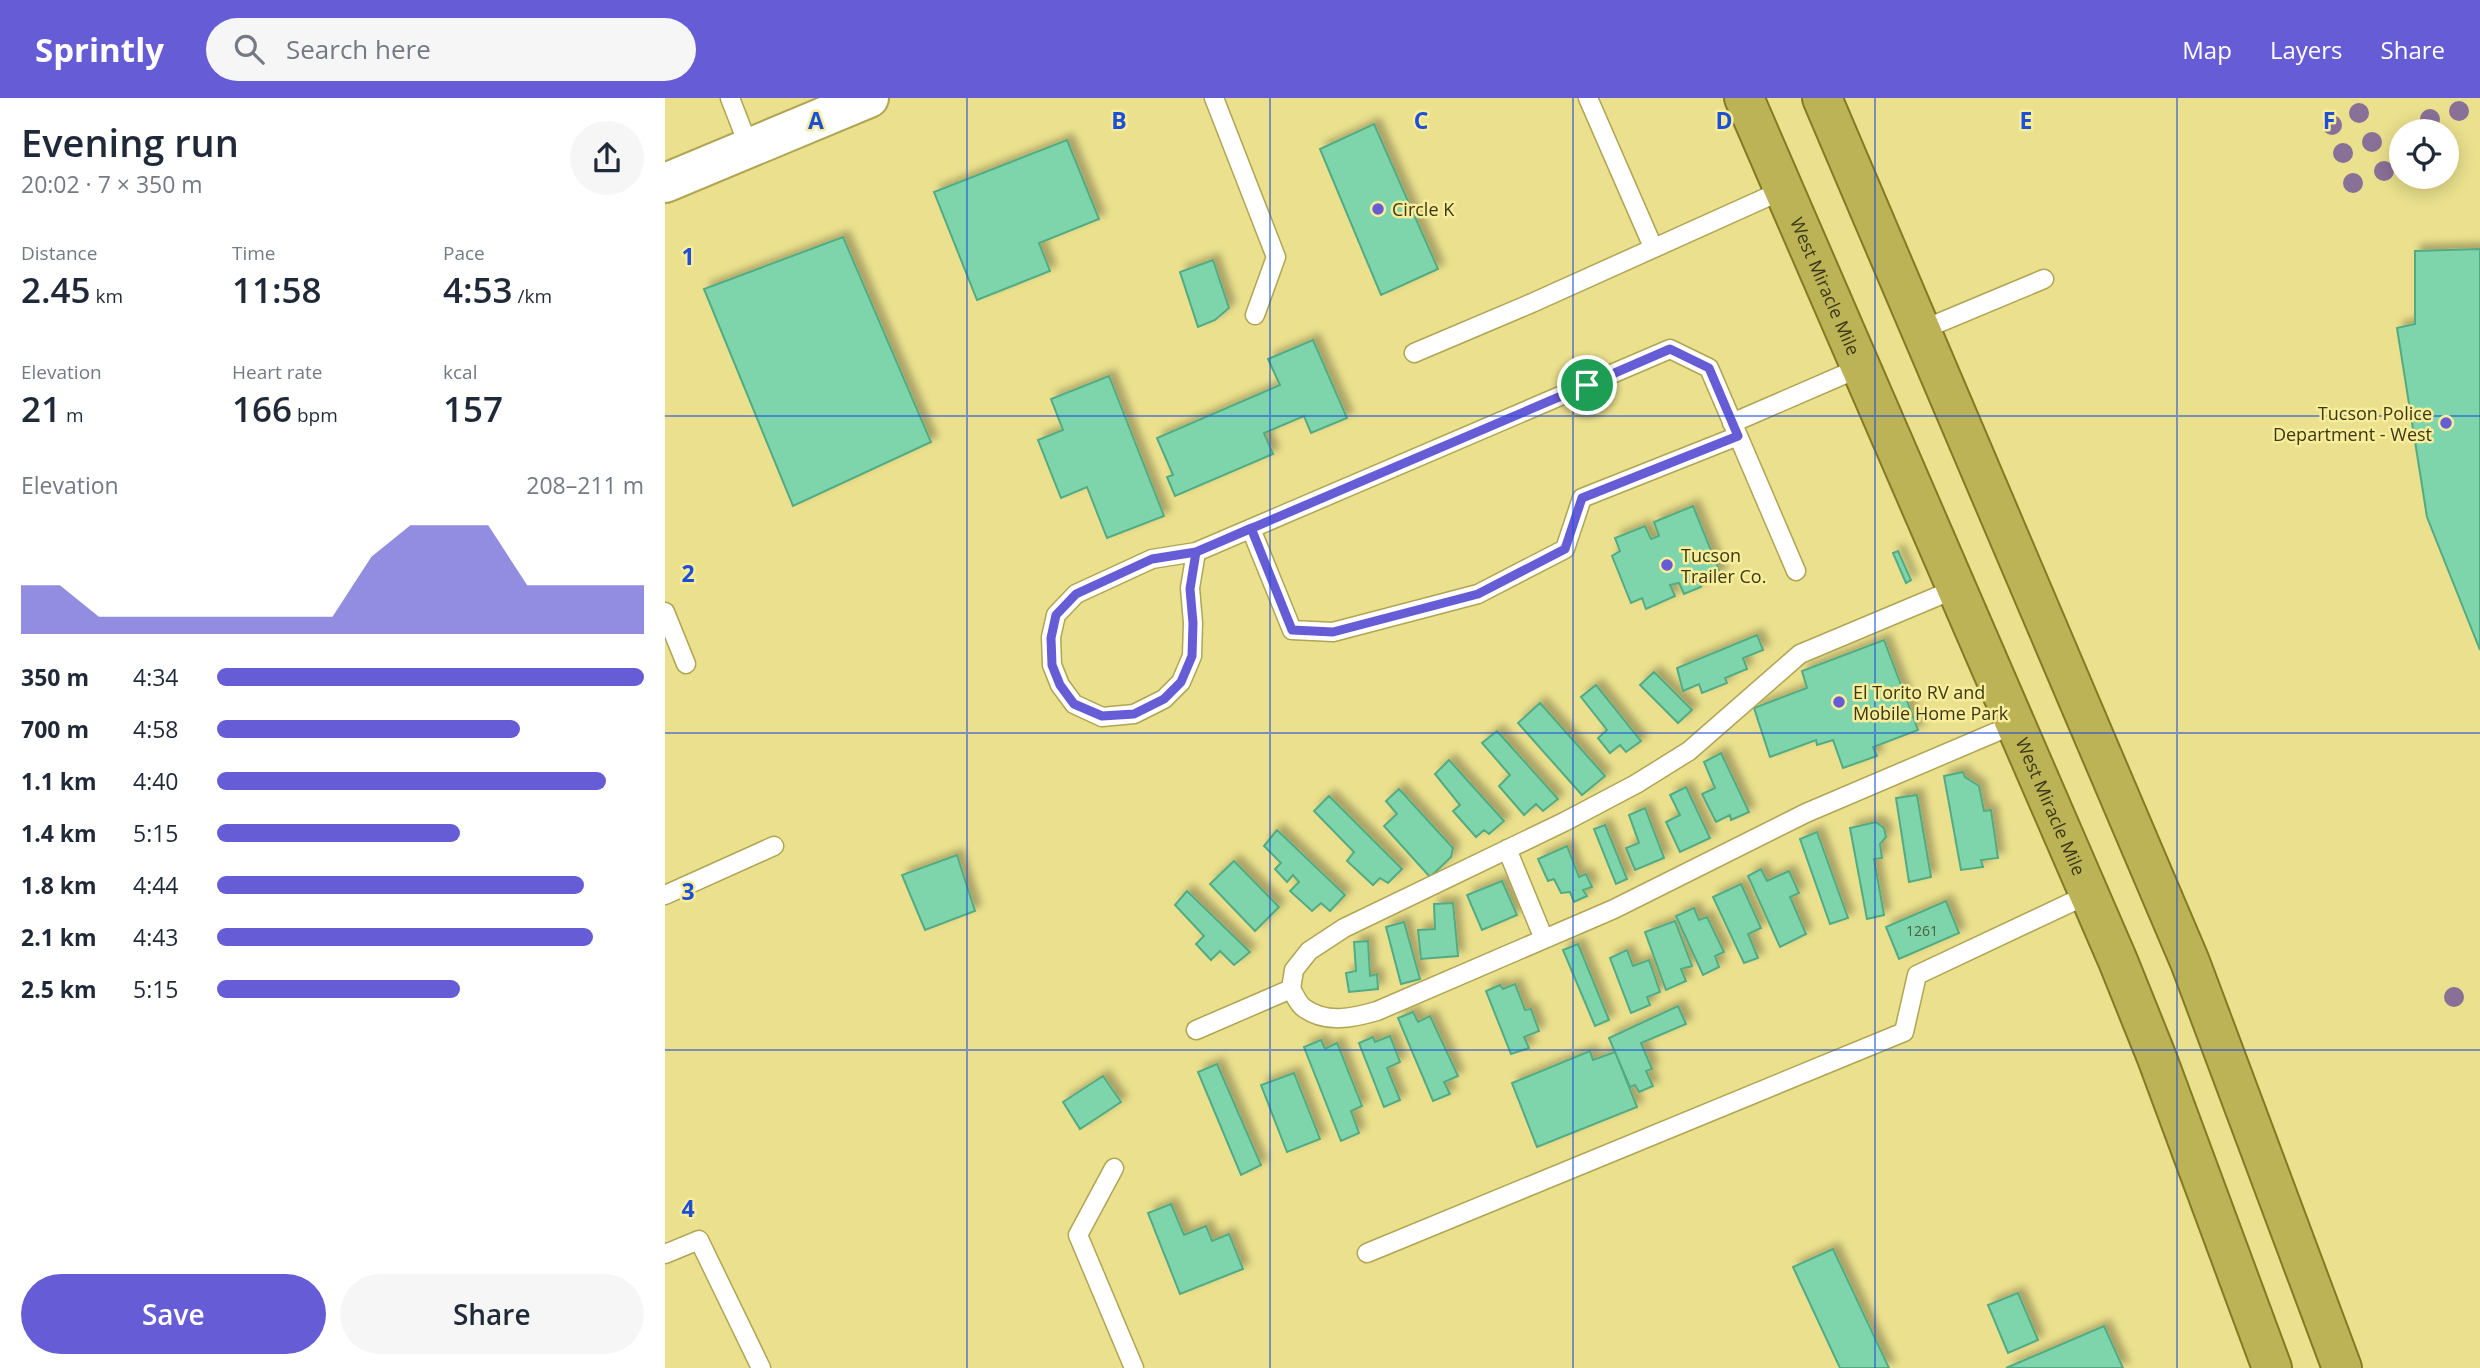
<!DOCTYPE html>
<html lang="en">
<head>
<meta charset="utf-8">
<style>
	:root { --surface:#fff; --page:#f6f6f7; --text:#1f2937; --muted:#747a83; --accent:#665dd6 }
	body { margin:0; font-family:"Open Sans",sans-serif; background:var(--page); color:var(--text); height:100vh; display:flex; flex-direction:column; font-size:26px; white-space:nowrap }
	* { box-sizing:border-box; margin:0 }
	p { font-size:23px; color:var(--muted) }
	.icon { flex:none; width:38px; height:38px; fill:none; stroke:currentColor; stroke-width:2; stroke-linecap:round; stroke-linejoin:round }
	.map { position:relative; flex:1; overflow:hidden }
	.panel { display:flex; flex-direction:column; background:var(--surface); width:665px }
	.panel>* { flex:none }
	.controls { position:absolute; left:1724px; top:21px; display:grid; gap:14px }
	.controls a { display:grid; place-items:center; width:70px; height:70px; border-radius:50%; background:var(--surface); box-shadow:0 4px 18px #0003; font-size:35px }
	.pin { position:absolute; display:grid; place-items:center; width:60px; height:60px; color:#fff; margin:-30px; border:4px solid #fff; border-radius:50%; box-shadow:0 2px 7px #0007 }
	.round { display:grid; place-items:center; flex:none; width:74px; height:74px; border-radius:37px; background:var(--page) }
	.summary { display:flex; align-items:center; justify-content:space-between; height:119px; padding:0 21px }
	h1 { font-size:38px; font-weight:600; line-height:52px }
	.stats { display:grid; grid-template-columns:repeat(3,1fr); gap:10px; height:119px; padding:7px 21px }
	.stats div { display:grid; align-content:center }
	.stats b { font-size:35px; font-weight:600 }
	.stats small { font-size:19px; font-weight:400 }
	.stats p { font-size:19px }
	.chart { height:196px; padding:14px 21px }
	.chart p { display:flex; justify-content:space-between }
	.chart svg { width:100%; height:126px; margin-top:7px; fill:var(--accent); opacity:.7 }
	.cta { display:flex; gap:14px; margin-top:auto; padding:14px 21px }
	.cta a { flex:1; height:80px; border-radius:42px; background:var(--accent); color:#fff; font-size:28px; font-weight:600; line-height:80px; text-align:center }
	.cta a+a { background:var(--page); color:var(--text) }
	ul { padding:0 21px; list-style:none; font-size:23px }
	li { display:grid; grid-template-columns:112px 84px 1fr; align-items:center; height:52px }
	li i { height:18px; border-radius:9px; background:var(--accent) }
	header { display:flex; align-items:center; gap:42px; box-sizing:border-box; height:98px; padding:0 35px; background:var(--accent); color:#fff }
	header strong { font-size:33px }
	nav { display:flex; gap:38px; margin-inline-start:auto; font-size:24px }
	.search { width:490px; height:63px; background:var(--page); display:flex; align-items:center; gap:18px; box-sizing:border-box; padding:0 24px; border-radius:38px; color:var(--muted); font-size:26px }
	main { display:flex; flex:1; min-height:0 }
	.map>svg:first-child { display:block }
	.building { fill:#7ed5ac; stroke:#53ab83; stroke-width:2; filter:url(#shadow) }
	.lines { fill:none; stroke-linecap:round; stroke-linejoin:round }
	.service-casing { stroke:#afa553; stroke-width:21 }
	.tertiary-casing { stroke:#afa553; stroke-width:42 }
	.trunk-casing { stroke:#857a23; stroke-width:42 }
	.service { stroke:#fff; stroke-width:18 }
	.tertiary { stroke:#fff; stroke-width:38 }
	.trunk { stroke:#bcb256; stroke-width:38 }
	.tree { fill:#897097 }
	.route-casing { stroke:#fff; stroke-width:14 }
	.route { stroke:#665dd6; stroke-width:9 }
	.grid { fill:none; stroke:#1d4ed8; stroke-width:2; stroke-opacity:0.55 }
	.poi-dot { fill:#665dd6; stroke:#f7ed9a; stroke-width:2.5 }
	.labels { text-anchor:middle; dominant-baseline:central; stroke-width:5; stroke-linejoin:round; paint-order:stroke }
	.number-label { font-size:14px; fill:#4c5f3b }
	.poi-label { font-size:18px; fill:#3c3815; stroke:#f7ed9a; text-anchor:start }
	.street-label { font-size:18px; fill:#3c3815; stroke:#f7ed9a }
	.grid-label { font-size:23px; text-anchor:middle; font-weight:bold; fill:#1d4ed8; stroke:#f7ed9a; stroke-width:5; stroke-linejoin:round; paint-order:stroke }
</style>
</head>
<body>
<header>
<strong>Sprintly</strong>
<div class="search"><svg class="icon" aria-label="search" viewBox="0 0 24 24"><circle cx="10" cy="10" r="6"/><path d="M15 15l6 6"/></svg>Search here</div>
<nav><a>Map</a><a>Layers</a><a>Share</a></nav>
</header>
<main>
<section class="panel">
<div class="summary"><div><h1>Evening run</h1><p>20:02 · 7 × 350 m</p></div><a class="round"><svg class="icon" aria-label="share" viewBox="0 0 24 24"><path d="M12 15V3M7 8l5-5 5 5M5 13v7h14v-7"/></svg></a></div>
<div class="stats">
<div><p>Distance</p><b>2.45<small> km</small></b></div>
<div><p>Time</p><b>11:58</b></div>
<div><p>Pace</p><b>4:53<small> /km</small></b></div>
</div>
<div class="stats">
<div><p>Elevation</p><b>21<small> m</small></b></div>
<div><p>Heart rate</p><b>166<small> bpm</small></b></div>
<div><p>kcal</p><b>157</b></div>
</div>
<div class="chart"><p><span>Elevation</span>208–211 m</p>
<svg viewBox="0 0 160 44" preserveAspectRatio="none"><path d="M0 44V27L10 27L20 38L30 38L40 38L50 38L60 38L70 38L80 38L90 17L100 6L110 6L120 6L130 27L140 27L150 27L160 27V44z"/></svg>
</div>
<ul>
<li><b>350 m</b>4:34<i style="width:100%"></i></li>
<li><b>700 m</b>4:58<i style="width:71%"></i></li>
<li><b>1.1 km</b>4:40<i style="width:91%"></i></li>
<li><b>1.4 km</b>5:15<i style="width:57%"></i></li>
<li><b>1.8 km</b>4:44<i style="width:86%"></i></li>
<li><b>2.1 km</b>4:43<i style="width:88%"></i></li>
<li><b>2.5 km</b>5:15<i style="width:57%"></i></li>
</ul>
<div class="cta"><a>Save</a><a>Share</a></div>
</section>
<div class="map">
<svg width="1815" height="1270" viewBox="0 0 1815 1270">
	<defs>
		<filter id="shadow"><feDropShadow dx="6" dy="-6" stdDeviation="3.5" flood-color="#0004"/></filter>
	</defs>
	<rect width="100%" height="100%" fill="#eae08d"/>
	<path class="building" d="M709 26 773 171 716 197 655 51Z
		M402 42 434 121 374 145 385 173 312 202 269 94Z
		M178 139 266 344 128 408 39 191Z
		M1815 151V552L1762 419 1732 230 1750 226V153Z
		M548 162 564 210 550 222 533 229 515 174Z
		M648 242 682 320 646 335 639 318 599 335 608 356 510 398 502 379 508 377 492 340 615 287 603 261Z
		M444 278 499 418 442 440 422 389 396 400 373 342 398 332 386 301Z
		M1028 408 1056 477 1041 483H1035L1036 489 1019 496 1014 485 1005 487 1010 498 981 511 977 500 966 505 947 458 955 453 950 440 980 428 986 441 994 438 989 424Z
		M1233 453 1246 482 1241 485 1228 455Z
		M1092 537 1098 552 1078 560 1082 571 1060 580 1062 585 1037 595 1034 586 1018 593 1012 570Z
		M1219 542 1253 632 1208 649 1212 658 1178 670 1168 642 1152 647 1151 642 1105 659 1089 610 1142 590 1137 573Z
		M989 574 1027 612 1013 625 975 587Z
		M931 587 976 643 961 654 955 647 945 655 933 640 942 632 916 599Z
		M875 605 940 678 917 697 853 625Z
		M832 633 893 701 878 713 871 706 859 717 834 688 845 677 817 645Z
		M1056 655 1084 714 1066 722 1065 717 1051 724 1037 696 1050 690 1039 664Z
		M784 662 839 723 824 736 819 732 811 739 788 713 795 707 770 676Z
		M1298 674 1300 679 1314 688 1319 713 1326 712 1333 760 1316 762 1318 769 1296 772 1279 678Z
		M1021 689 1045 740 1015 754 1001 724 1015 717 1005 697Z
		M734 691 788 750 786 759 765 779 719 728 732 716 721 703Z
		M1252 697 1266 779 1244 784 1231 700Z
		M664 698 737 771 723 785 715 780 708 787 682 763 689 754 649 713Z
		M980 710 999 760 970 772 961 750 974 745 964 717Z
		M1211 724 1219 730 1221 739 1215 746 1217 760 1209 761 1219 817 1202 821 1185 730Z
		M940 727 962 781 951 786 929 731Z
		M612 732 680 797 665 813 656 805 647 813 625 793 634 784 628 777 622 784 610 771 616 765 599 748Z
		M1152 734 1183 820 1165 826 1135 741Z
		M902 748 914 779 921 776 927 789 918 792 922 798 909 804 905 794 896 795 889 781 883 783 873 761Z
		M292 757 310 813 260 832 237 777Z
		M569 763 614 809 590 833 545 786Z
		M1096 771 1102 783 1124 773 1134 795 1125 799 1141 836 1115 849 1083 778Z
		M837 783 852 817 817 832 802 797Z
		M1076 786 1096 830 1083 836 1093 860 1079 865 1048 799Z
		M522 793 585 854 569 867 555 853 546 862 531 846 539 838 510 807Z
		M1281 803 1294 835 1234 861 1221 829Z
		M788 805 793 858 756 861 753 832 770 831 769 806Z
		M1029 810 1034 822 1042 819 1059 854 1050 858 1054 869 1038 877 1011 818Z
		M1010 823 1027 868 1016 871 1021 883 1001 892 980 834Z
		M739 824 755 881 736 886 721 829Z
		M703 843 705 878 712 876 713 891 684 894 681 875 691 873 689 844Z
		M913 846 944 922 930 928 898 852Z
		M962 852 968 868 984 862 995 894 982 899 985 907 966 915 945 860Z
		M850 886 860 912 866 911 874 933 859 939 864 950 846 956 821 893 835 887 838 891Z
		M1013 908 1021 926 976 945 987 971 981 973 988 988 974 994 970 987 965 989 944 940Z
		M748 914 753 924 765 918 793 978 779 984 785 996 768 1003 733 920Z
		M725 938 735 964 722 970 735 1002 719 1009 694 945 708 939 710 944Z
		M656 942 660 951 672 945 697 1008 686 1013 694 1035 676 1043 639 949Z
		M925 953 928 962 950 954 972 1009 872 1049 847 985Z
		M552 966 596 1067 576 1077 533 974Z
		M629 975 655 1041 622 1054 596 987Z
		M438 978 456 1004 415 1031 398 1004Z
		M506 1106 519 1137 541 1128 547 1143 564 1136 578 1171 515 1196 483 1115Z
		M1168 1151 1224 1270H1175L1128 1169Z
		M1353 1195 1373 1242 1343 1255 1323 1207Z
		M1439 1228 1458 1270H1341Z"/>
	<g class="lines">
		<g class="service-casing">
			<path id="service" d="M65 0 84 49
				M549 0 611 159 590 217
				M923 0 988 149
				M1257 232 1379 181
				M749 255 867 205 1118 92
				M1067 325 1194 270
				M586 431 627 532 668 534 813 496 900 451 917 400 1073 338
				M531 454 525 490 528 525 527 558 516 584 499 601 469 616 437 619 409 606 395 587 387 567 386 539 391 517 411 496 487 461 531 454 1005 251 1044 270 1131 473
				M1290 491 1135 556 1024 653 971 686 899 724 679 830 644 853 629 872 626 891C630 897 633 906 639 910 661 926 688 920 712 913L949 811 1141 715 1350 626
				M0 514 21 566
				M842 751 879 841
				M0 797 109 748
				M531 932 626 891
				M449 1070 413 1137 469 1270
				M702 1155 1239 934 1252 877 1424 796
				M0 1156 34 1142 96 1270"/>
		</g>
		<g class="tertiary-casing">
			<path id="tertiary" d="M0 85 204 0"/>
		</g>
		<g class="trunk-casing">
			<g id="trunk">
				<path id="s1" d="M1079 0 1453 863 1492 960 1607 1270"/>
				<path d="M1157 0 1525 864 1677 1270"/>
			</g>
		</g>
		<use href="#service" class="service"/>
		<use href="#tertiary" class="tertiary"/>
		<use href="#trunk" class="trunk"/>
	</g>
	<g class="tree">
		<circle cx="1794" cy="13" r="10"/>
		<circle cx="1694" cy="15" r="10"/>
		<circle cx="1765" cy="21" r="10"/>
		<circle cx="1667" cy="27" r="10"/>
		<circle cx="1707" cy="44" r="10"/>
		<circle cx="1678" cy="55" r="10"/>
		<circle cx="1719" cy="73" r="10"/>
		<circle cx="1688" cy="85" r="10"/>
		<circle cx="1789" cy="899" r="10"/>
	</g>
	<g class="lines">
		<g class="route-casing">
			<path id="route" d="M922 287 531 454 487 461 411 496 391 517 386 540 387 567 395 587 409 606 437 618 469 616 499 601 516 584 527 558 528 525 525 491 531 454 586 430 627 532 668 534 813 496 900 451 917 400 1073 338 1044 270 1005 251 922 287"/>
		</g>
		<use href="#route" class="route"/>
	</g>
	<path class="grid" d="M302 0V1270M605 0V1270M908 0V1270M1210 0V1270M1512 0V1270M0 318H1815M0 635H1815M0 952H1815"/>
	<g class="poi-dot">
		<circle cx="713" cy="111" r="7"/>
		<circle cx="1781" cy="325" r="7"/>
		<circle cx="1002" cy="467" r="7"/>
		<circle cx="1174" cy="604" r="7"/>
	</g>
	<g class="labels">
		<g class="number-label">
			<text x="1257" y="832">1261</text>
		</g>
		<g class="poi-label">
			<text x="727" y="111">Circle K</text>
			<text x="1767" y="315" text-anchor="end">Tucson Police<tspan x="1767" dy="21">Department - West</tspan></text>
			<text x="1016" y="457">Tucson<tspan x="1016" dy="21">Trailer Co.</tspan></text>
			<text x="1188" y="594">El Torito RV and<tspan x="1188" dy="21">Mobile Home Park</tspan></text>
		</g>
		<g class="street-label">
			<text stroke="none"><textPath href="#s1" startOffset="205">West Miracle Mile</textPath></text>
			<text stroke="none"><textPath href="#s1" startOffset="772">West Miracle Mile</textPath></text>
		</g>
	</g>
	<g class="grid-label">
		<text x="151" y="31">A</text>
		<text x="454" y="31">B</text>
		<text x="756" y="31">C</text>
		<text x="1059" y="31">D</text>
		<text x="1361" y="31">E</text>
		<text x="1664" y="31">F</text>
		<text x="23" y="167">1</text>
		<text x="23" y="484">2</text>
		<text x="23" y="802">3</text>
		<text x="23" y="1119">4</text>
	</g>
</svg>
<div class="controls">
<a><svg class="icon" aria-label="locate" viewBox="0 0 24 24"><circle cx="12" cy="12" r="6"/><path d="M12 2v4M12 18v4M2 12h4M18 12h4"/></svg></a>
</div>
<div class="pin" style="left:922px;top:287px;background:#1e9e55"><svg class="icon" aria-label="arrive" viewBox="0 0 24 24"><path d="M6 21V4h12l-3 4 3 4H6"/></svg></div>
</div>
</main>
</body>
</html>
